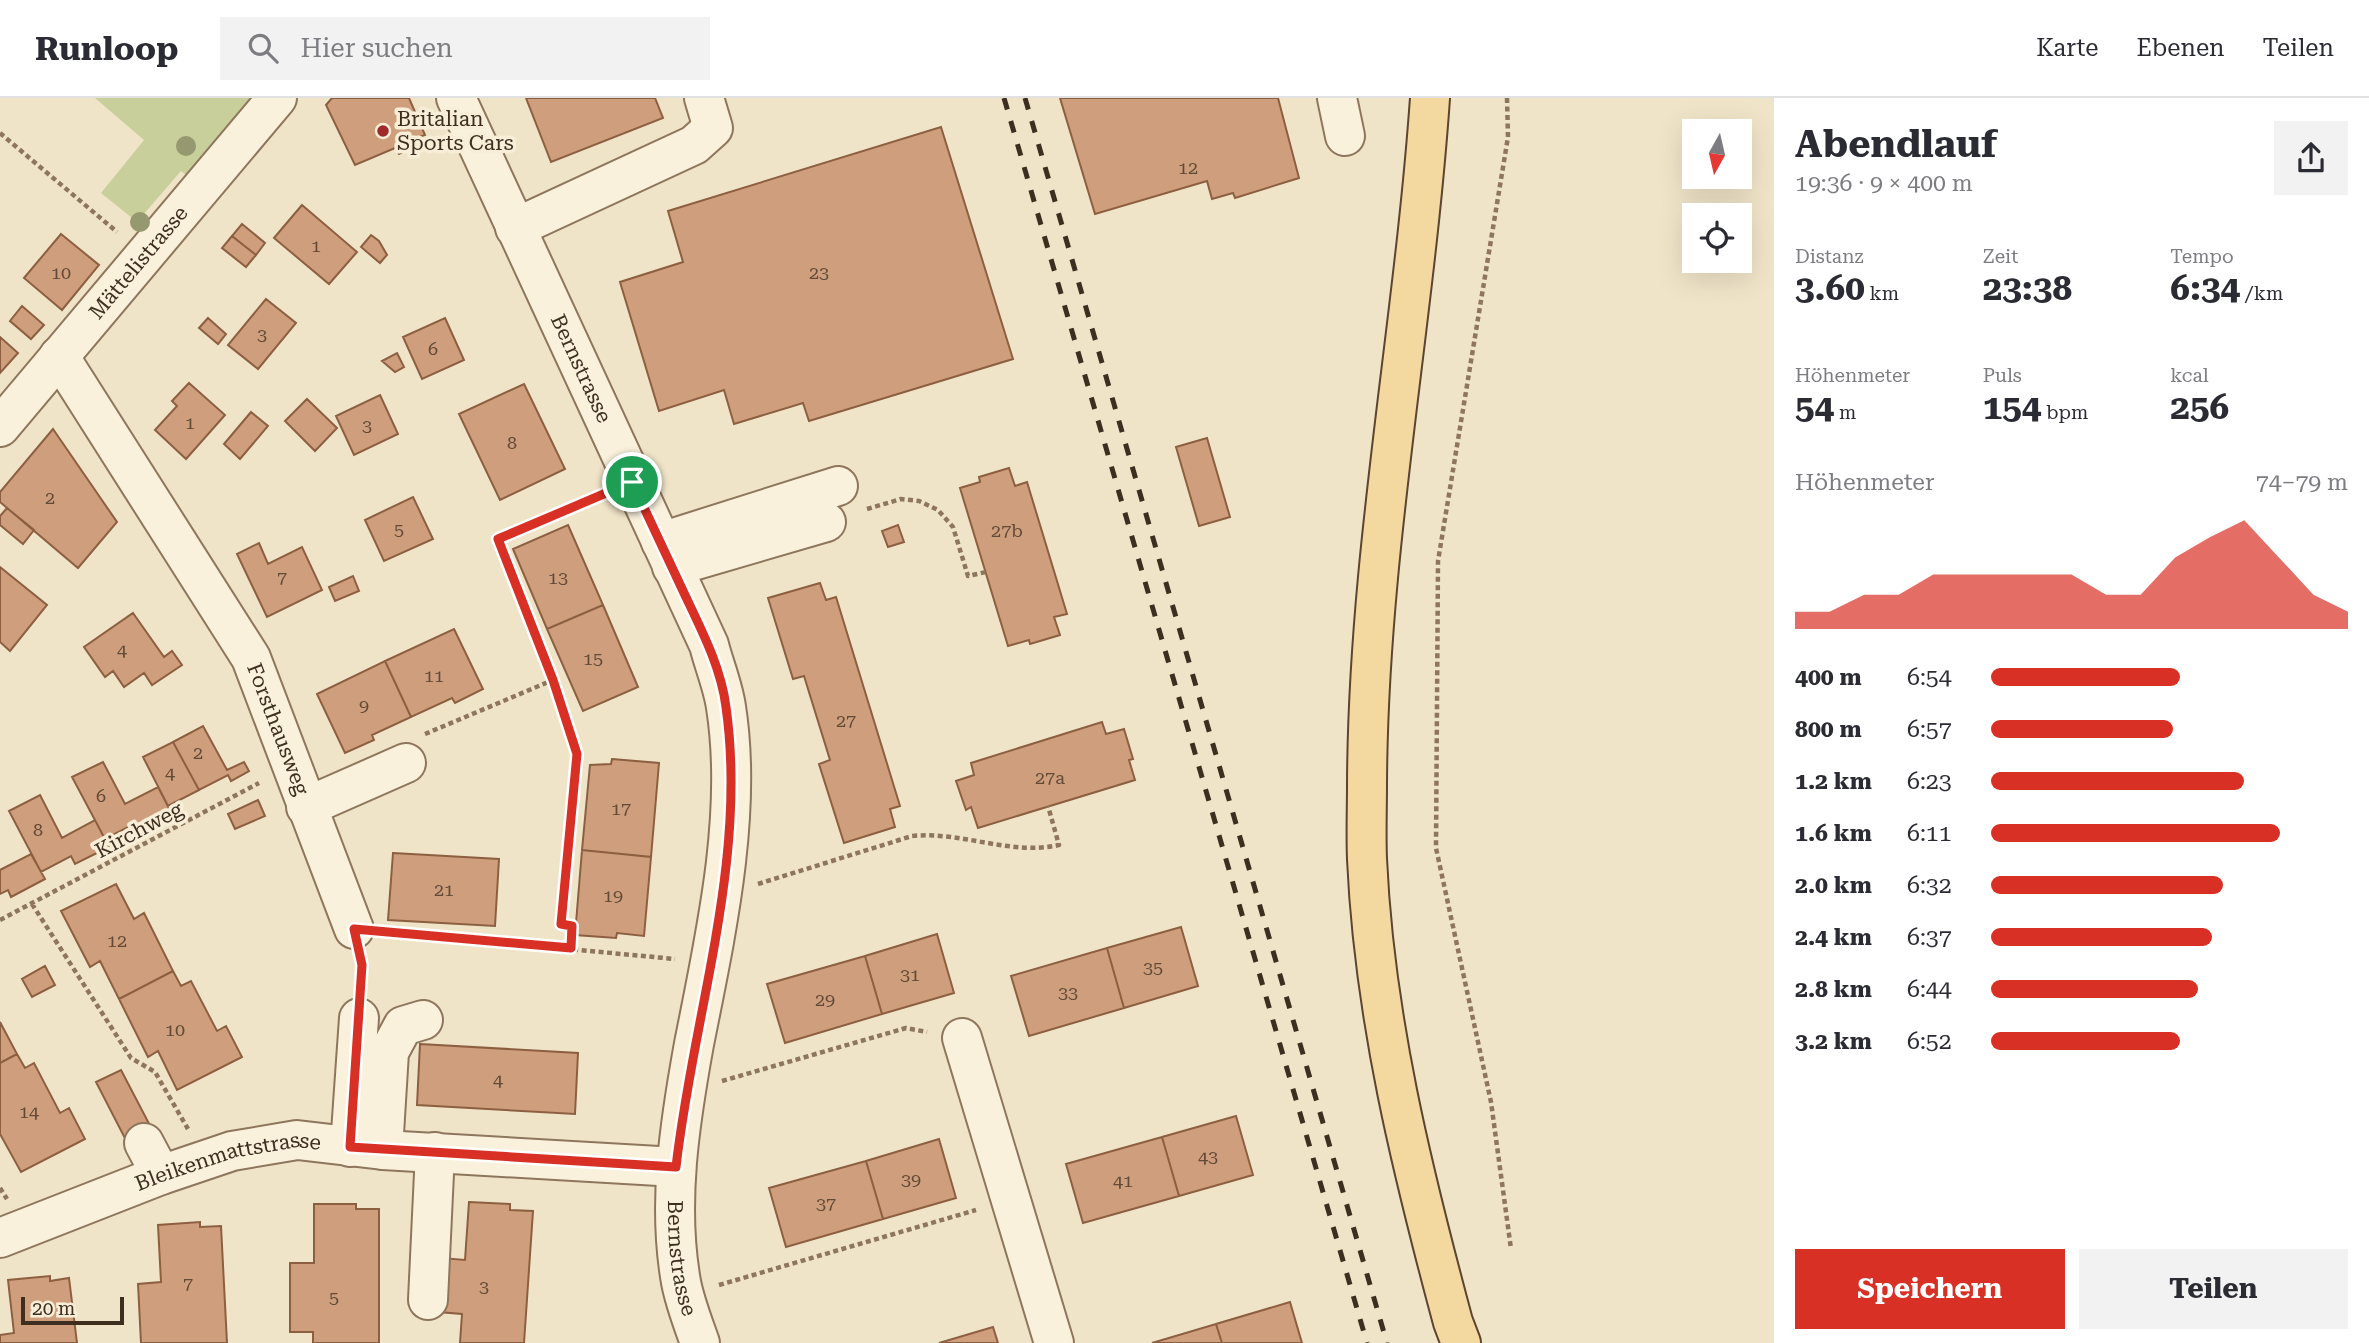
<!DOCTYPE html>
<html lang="de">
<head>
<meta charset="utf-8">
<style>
	:root { --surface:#fff; --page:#f2f2f3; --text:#2b2b33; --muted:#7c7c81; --line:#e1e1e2; --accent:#d93025 }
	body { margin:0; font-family:"Roboto Serif",serif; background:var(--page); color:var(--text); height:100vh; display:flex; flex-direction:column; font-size:26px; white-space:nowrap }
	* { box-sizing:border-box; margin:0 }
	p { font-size:23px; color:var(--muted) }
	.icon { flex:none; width:38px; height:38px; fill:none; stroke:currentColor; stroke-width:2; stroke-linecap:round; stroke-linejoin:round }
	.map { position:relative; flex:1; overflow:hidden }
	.side { display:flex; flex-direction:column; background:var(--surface); width:595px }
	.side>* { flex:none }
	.needle { width:46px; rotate:188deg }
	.controls { position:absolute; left:1682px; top:21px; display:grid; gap:14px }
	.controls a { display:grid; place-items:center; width:70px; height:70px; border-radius:0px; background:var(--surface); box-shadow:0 7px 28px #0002; font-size:35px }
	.scale { position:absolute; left:21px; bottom:18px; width:103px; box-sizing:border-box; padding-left:7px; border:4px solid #3d2e20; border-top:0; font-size:19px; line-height:24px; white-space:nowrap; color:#3d2e20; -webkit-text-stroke:5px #f7eed8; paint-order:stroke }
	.pin { position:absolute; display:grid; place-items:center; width:60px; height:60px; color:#fff; margin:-30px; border:4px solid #fff; border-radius:50%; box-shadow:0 2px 7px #0007 }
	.round { display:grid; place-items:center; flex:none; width:74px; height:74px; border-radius:0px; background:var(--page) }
	.head { display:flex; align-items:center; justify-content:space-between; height:119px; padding:0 21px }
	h1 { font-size:38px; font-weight:700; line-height:52px }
	.metrics { display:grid; grid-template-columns:repeat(3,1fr); gap:10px; height:119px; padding:7px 21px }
	.metrics div { display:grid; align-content:center }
	.metrics b { font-size:35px; font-weight:700 }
	.metrics small { font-size:19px; font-weight:400 }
	.metrics p { font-size:19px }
	.chart { height:196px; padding:14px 21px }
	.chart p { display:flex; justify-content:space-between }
	.chart svg { width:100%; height:126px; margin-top:7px; fill:var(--accent); opacity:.7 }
	.button { display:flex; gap:14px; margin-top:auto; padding:14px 21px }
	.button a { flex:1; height:80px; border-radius:0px; background:var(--accent); color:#fff; font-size:28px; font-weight:700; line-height:80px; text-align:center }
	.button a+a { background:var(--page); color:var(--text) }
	ul { padding:0 21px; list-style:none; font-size:23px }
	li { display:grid; grid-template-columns:112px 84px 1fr; align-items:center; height:52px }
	li i { height:18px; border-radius:9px; background:var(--accent) }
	header { display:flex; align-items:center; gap:42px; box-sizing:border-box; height:98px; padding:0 35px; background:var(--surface); border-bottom:2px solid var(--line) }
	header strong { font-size:33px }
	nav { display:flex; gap:38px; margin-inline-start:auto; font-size:24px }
	.search { width:490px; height:63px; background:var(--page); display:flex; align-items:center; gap:18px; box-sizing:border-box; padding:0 24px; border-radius:0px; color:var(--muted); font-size:26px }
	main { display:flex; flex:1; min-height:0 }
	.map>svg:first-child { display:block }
	.green { fill:#c9cf9b }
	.building { fill:#cf9f7d; stroke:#8d5f41; stroke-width:2 }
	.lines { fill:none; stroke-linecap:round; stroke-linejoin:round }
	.minor-casing { stroke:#8d765c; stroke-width:42 }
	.major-casing { stroke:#5b4430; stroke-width:42 }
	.path { stroke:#8d765c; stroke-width:4.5; stroke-dasharray:5 3.5; stroke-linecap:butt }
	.minor { stroke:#faf1dc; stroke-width:38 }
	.major { stroke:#f3d9a0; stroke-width:38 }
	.rail { stroke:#3d2e20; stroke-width:5; stroke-dasharray:12 12; stroke-linecap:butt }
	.tree { fill:#96986f }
	.route-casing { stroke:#fff; stroke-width:14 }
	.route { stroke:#d93025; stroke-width:9 }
	.poi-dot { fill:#9e2a2b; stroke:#f7eed8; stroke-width:2.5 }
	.labels { text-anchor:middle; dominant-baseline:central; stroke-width:7; stroke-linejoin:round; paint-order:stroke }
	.number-label { font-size:18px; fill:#624a37 }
	.poi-label { font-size:21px; fill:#3d2e20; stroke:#f7eed8; text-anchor:start }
	.street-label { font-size:21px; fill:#3d2e20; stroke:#f7eed8 }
</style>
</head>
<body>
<header>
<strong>Runloop</strong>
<div class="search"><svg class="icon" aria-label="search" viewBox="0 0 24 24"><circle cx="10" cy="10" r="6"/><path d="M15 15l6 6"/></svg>Hier suchen</div>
<nav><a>Karte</a><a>Ebenen</a><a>Teilen</a></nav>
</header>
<main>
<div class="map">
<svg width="1774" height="1245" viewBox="0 0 1774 1245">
	<rect width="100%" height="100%" fill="#f0e4c8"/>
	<path class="green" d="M95 0H260L191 81 181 73 137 124 101 95 144 42Z"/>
	<path class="building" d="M332 0H409L425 37 408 43 411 50 399 56 395 50 355 67 326 7Z
		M526 0H655L663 20 551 64Z
		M1060 0H1278L1299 80 1235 100 1233 95 1212 101 1207 83 1095 116Z
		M941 29 1013 261 809 323 803 305 734 326 724 292 659 313 620 184 683 164 668 113Z
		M302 107 357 154 329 186 274 140Z
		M242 126 265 145 256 157 232 138Z
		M61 136 99 167 62 212 24 180Z
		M371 137 379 143 387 157 380 165 361 149Z
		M232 138 256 157 246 169 222 150Z
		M266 201 296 225 258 271 228 247Z
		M22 208 44 227 31 241 10 223Z
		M208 220 226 236 218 246 199 230Z
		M445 220 464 262 422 281 403 239Z
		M0 239 18 255 0 275Z
		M397 255 404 269 395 274 382 263Z
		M189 285 225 317 186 361 155 332 177 308 172 303Z
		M524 286 565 371 500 402 459 316Z
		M380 297 398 336 354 357 336 318Z
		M307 301 337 330 315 353 285 323Z
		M251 314 268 328 240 361 224 346Z
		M53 331 117 424 78 470 0 404V394Z
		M1207 340 1230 419 1199 428 1176 349Z
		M1009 370 1015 388 1027 384 1067 516 1054 519 1060 537 1030 546 1029 542 1008 548 960 390 980 384 979 379Z
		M413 399 433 441 384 463 365 422Z
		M7 410 34 432 23 446 0 427V418Z
		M568 427 603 507 547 531 513 451Z
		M898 427 904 444 888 449 882 433Z
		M259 445 268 466 302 449 322 492 267 519 237 456Z
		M0 469 47 507 10 553 0 544Z
		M353 478 359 493 335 503 329 489Z
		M820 485 826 502 836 499 900 708 890 711 895 729 844 745 819 666 830 662 804 578 793 581 768 500Z
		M603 507 638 589 583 613 547 531Z
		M133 515 164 559 172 553 182 567 152 587 144 575 124 589 113 573 105 579 84 549Z
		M454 531 483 591 455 605 452 600 411 619 385 563Z
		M385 563 411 619 372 637 374 642 345 655 317 596Z
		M1102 624 1106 636 1124 631 1133 661 1129 662 1135 682 978 730 971 709 966 712 956 683 974 677 971 665Z
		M203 628 227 672 244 664 249 673 231 683 228 677 199 692 173 644Z
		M173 644 199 692 168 708 143 659Z
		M612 661 659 665 651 759 582 752 590 667 611 666Z
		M103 664 125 706 158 689 172 716 138 733 134 726 105 741 72 679Z
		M40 697 62 740 95 722 109 749 75 766 71 758 41 774 9 713Z
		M258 702 265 718 235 731 228 716Z
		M582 752 651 759 644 838 617 835 616 840 575 837Z
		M393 755 499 761 495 828 388 822Z
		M31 756 45 781 11 799 8 792 0 796V772Z
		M116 786 134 821 144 815 173 873 119 901 100 863 90 869 61 813Z
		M1181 829 1198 888 1124 910 1107 850Z
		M937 836 954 895 882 916 865 858Z
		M1107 850 1124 910 1029 938 1011 878Z
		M865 858 882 916 785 945 767 886Z
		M45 868 55 887 32 899 22 881Z
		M173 873 181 888 191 883 217 933 226 928 242 959 177 992 158 953 148 959 119 901Z
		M0 924 17 956 0 965Z
		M420 946 578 955 575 1016 417 1007Z
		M17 956 25 970 34 965 60 1015 69 1010 85 1041 21 1074 0 1036V965Z
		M121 972 156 1039 131 1052 96 984Z
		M1236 1018 1253 1077 1179 1098 1162 1039Z
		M1162 1039 1179 1098 1083 1125 1066 1066Z
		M939 1041 956 1100 883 1121 866 1063Z
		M866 1063 883 1121 786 1149 769 1090Z
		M469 1104 510 1106V1112L533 1113 524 1245H460L462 1216 438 1214 442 1160 465 1162Z
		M314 1106H356V1111H379V1245H313V1234H290V1165H314Z
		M200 1124V1129L221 1128 227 1245H141L138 1186 161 1184 158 1127Z
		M50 1178V1183L69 1180 77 1245H0V1237L14 1235 8 1182Z
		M1290 1204 1302 1245H1222L1216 1226Z
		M1216 1226 1222 1245H1152Z
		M993 1229 998 1245H939Z"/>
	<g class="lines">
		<g class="minor-casing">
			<g id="minor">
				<path id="s1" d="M456 0 709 547C714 567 723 588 726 609 743 717 715 840 694 946 680 1023 667 1105 681 1184 685 1205 693 1225 700 1245"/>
				<path d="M1337 0 1345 38"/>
				<path d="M515 130 694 47 713 30 704 0"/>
				<path id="s2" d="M59 258 251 560 354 831"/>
				<path id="s3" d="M0 329 277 0"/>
				<path d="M661 444 838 388"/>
				<path d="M672 469 826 424"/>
				<path d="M306 709 406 665"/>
				<path d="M962 940 1054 1245"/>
				<path d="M144 1045 161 1077"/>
				<path d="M350 1049 359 920"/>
				<path d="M383 1052 389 954 403 928 423 922"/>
				<path id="s4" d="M0 1140 161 1077 232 1053 297 1042 383 1052 676 1069"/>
				<path d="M428 1202 435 1054"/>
			</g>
		</g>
		<g class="major-casing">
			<path id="major" d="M1430 0C1414 229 1368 455 1367 686 1367 711 1366 736 1367 761 1374 918 1412 1072 1453 1224L1461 1245"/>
		</g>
		<path class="path" d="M1507 0 1508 39 1438 463 1436 750 1491 1004 1511 1151
			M0 35 117 134
			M867 411 901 401 919 403 938 412 953 429 968 478 986 474
			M425 636 553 582
			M758 786 912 738C962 733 1011 758 1059 747L1048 708
			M32 806 131 960 155 974 188 1031
			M0 822 259 685
			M387 834 675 861
			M571 850 572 827 561 826 577 656 553 582 497 441 600 397
			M361 884V865
			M722 983 906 930 927 934
			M0 1090 7 1101
			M719 1187 976 1112"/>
		<use href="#minor" class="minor"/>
		<use href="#major" class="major"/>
		<path class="rail" d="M1004 0 1367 1245
			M1025 0 1387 1245"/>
	</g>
	<g class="tree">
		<circle cx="186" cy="48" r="10"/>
		<circle cx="140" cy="124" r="10"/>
	</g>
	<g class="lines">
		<g class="route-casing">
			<path id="route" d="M632 384C649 421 667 458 684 495 701 531 721 569 726 609 748 764 693 917 676 1069L350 1049 362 867 354 831 571 850 572 828 561 826 577 656 553 582 498 441Z"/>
		</g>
		<use href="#route" class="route"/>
	</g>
	<circle class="poi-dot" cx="383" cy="33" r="7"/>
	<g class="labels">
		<g class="number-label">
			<text x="1188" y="69">12</text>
			<text x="316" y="147">1</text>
			<text x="61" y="174">10</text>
			<text x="819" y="174">23</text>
			<text x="262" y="236">3</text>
			<text x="433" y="250">6</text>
			<text x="190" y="324">1</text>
			<text x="367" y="327">3</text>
			<text x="512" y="344">8</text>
			<text x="50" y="399">2</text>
			<text x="399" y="431">5</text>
			<text x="1007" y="432">27b</text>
			<text x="282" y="479">7</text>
			<text x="558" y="479">13</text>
			<text x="122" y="551">4</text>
			<text x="593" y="560">15</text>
			<text x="434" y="577">11</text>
			<text x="364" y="607">9</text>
			<text x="846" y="622">27</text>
			<text x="198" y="654">2</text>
			<text x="170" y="674">4</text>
			<text x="1050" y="679">27a</text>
			<text x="101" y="697">6</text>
			<text x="621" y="710">17</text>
			<text x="38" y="731">8</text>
			<text x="444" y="791">21</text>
			<text x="613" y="797">19</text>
			<text x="117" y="842">12</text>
			<text x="1153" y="869">35</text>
			<text x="910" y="876">31</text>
			<text x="1068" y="894">33</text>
			<text x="825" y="901">29</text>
			<text x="175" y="931">10</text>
			<text x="498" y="981">4</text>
			<text x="29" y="1013">14</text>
			<text x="1208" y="1058">43</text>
			<text x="911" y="1081">39</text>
			<text x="1123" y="1082">41</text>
			<text x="826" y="1105">37</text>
			<text x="188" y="1185">7</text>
			<text x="484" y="1188">3</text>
			<text x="334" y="1199">5</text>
		</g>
		<g class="poi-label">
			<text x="397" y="21">Britalian<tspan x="397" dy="24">Sports Cars</tspan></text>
		</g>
		<g class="street-label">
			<text stroke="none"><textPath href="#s3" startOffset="215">Mättelistrasse</textPath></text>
			<text stroke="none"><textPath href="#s1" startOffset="298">Bernstrasse</textPath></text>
			<text stroke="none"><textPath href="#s2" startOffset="434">Forsthausweg</textPath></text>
			<text transform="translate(139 732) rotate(-28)">Kirchweg</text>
			<text stroke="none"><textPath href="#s4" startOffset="242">Bleikenmattstrasse</textPath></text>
			<text stroke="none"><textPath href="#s1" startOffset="1223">Bernstrasse</textPath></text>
		</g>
	</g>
</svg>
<div class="controls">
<a><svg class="needle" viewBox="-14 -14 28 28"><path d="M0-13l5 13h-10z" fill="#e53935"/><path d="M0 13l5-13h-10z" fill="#7c7c81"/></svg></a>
<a><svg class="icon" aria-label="locate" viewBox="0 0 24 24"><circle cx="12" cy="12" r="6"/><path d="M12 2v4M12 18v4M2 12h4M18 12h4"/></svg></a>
</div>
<div class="scale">20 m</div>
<div class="pin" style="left:632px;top:384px;background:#1e9e55"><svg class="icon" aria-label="arrive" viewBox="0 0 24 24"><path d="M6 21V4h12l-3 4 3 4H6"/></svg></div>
</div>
<section class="side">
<div class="head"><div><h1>Abendlauf</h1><p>19:36 · 9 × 400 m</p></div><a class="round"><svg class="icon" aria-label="share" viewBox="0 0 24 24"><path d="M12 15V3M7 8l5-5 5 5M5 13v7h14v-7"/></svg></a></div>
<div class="metrics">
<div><p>Distanz</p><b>3.60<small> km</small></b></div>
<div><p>Zeit</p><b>23:38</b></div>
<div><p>Tempo</p><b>6:34<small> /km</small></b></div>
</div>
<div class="metrics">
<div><p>Höhenmeter</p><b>54<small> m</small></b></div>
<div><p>Puls</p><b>154<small> bpm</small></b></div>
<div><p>kcal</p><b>256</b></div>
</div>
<div class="chart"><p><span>Höhenmeter</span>74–79 m</p>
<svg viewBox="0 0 160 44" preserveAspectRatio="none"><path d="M0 44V38L10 38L20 32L30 32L40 25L50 25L60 25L70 25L80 25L90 32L100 32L110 19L120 12L130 6L140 19L150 32L160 38V44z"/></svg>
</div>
<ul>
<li><b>400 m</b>6:54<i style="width:53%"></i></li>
<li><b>800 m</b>6:57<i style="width:51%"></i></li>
<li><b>1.2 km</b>6:23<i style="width:71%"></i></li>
<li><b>1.6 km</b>6:11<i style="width:81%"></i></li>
<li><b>2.0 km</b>6:32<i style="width:65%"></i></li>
<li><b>2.4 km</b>6:37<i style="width:62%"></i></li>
<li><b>2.8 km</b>6:44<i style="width:58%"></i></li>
<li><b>3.2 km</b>6:52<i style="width:53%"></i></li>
</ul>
<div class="button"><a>Speichern</a><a>Teilen</a></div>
</section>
</main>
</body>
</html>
